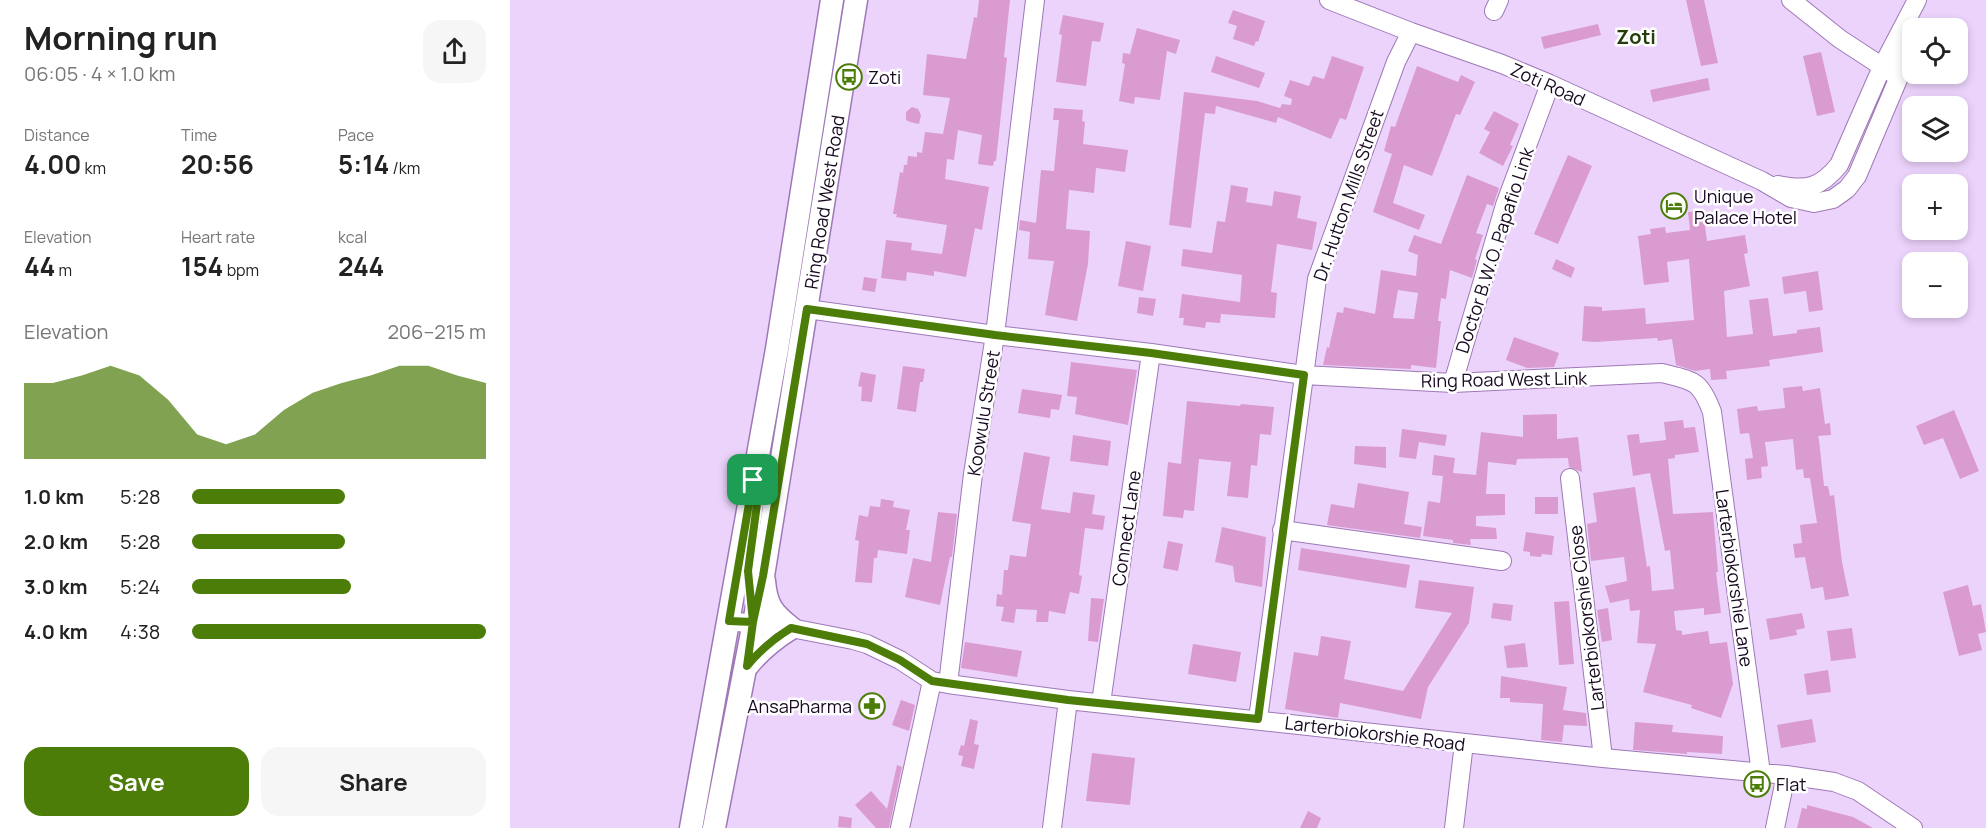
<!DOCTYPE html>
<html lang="en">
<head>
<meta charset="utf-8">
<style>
	:root { --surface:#fff; --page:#f6f6f6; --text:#222; --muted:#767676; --accent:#4c7d08 }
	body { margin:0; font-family:Manrope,sans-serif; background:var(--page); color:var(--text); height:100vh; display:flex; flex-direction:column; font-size:22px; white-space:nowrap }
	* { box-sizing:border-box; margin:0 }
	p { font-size:20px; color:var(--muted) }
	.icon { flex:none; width:33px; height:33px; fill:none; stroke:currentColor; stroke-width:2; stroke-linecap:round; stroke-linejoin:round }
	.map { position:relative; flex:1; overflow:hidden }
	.panel { display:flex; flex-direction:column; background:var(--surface); width:510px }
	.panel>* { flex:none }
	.tools { position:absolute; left:1392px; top:18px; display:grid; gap:12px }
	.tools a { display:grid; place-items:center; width:66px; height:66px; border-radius:12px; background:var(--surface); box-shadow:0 3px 9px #0003; font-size:30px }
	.pin { position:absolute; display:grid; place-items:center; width:51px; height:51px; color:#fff; margin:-26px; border-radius:12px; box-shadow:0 3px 9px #0006 }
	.round { display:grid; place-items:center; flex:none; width:63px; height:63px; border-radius:18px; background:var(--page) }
	.headline { display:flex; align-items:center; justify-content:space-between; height:102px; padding:0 24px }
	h1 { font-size:33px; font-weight:700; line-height:45px }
	.figures { display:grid; grid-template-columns:repeat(3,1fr); gap:9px; height:102px; padding:6px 24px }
	.figures div { display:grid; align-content:center }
	.figures b { font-size:26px; font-weight:700 }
	.figures small { font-size:16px; font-weight:400 }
	.figures p { font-size:16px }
	.chart { height:168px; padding:12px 24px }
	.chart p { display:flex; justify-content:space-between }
	.chart svg { width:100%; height:108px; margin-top:6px; fill:var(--accent); opacity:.7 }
	.primary-button { display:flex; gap:12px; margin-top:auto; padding:12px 24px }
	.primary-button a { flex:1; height:69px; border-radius:18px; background:var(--accent); color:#fff; font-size:24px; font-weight:700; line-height:69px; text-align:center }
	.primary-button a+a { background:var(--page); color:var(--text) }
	ul { padding:0 24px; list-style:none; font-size:20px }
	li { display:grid; grid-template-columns:96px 72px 1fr; align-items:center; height:45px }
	li i { height:15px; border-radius:8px; background:var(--accent) }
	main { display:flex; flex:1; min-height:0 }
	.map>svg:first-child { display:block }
	.building { fill:#da9bd1; fill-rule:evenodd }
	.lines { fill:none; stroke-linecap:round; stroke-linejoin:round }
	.minor-casing { stroke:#9f78b7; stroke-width:20 }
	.major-casing { stroke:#9f78b7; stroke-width:25 }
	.minor { stroke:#fff; stroke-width:18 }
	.major { stroke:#fff; stroke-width:22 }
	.route-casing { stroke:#fff; stroke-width:12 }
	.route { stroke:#4c7d08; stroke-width:8 }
	.labels { text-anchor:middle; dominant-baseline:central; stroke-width:5; stroke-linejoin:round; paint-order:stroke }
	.poi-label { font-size:18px; fill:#170820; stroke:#fff; text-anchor:start }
	.street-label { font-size:18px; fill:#170820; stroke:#fff }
	.neighbourhood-label { font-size:20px; font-weight:bold; fill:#263d0b; stroke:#fff }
</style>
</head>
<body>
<main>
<section class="panel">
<div class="headline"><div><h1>Morning run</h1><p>06:05 · 4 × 1.0 km</p></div><a class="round"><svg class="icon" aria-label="share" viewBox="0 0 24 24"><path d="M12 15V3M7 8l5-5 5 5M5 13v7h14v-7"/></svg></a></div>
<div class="figures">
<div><p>Distance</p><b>4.00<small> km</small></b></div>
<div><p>Time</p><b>20:56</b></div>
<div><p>Pace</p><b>5:14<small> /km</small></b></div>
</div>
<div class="figures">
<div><p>Elevation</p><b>44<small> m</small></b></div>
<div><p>Heart rate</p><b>154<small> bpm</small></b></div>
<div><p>kcal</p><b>244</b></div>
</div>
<div class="chart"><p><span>Elevation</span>206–215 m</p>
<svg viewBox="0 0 160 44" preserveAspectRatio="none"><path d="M0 44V13L10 13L20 10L30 6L40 10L50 20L60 34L70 38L80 34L90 24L100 17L110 13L120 10L130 6L140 6L150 10L160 13V44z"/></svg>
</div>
<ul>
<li><b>1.0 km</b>5:28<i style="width:52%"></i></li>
<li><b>2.0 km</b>5:28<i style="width:52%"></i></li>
<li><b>3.0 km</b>5:24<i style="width:54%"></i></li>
<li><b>4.0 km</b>4:38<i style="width:100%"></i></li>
</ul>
<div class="primary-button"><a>Save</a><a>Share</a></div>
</section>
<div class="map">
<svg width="1476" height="828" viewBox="0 0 1476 828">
	<rect width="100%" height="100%" fill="#ecd3fc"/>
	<path class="building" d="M469 0H500L494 57 497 58 486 161H484L483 166 468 164 472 135 448 130 444 160 437 159 435 179 479 187 472 230 465 228 456 277 424 271V276L397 272 396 281 371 278 376 240 402 243 401 250 432 254 437 225 386 217 387 214H383L390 172 393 173 394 165H397L398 156 407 157V152L412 153 415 132 433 134 440 98 413 95 417 54 456 59 464 17 467 18Z
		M1176 0H1194L1208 63 1191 66Z
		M723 10 755 21 748 42 746 41 744 46 723 39 727 26 718 23Z
		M553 15 594 23 590 42 582 41 576 86 546 82 552 35 549 34Z
		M1088 24 1091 35 1034 49 1031 37Z
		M627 28 670 40 666 54 657 51 650 100 625 97 624 104 609 101 615 64 612 63 613 53 620 54Z
		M1311 52 1325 112 1307 116 1293 56Z
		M706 56 755 73 749 88 701 72Z
		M822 56 854 67 836 120 830 118 821 139 768 117 766 123 706 106 705 114 695 113 681 228 659 225 674 92 747 101 770 108 772 104 781 105 782 99 774 96 780 80 799 86 803 76 814 79Z
		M907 66 948 82 951 75 965 82 950 115 946 114 922 176 894 165 883 203 915 215 909 230 863 212 882 154 874 151 881 126 885 127Z
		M1198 78 1200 90 1143 102 1140 90Z
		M402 107 408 109 411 115 409 124 400 122 396 120V112Z
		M544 108 573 110 572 121 575 122 573 144 618 150 615 172 586 168 584 193 559 190 556 229 580 231 578 264 567 321 535 315 544 261 518 259 520 232 509 230 510 220 526 223 531 170 544 171 549 120H543Z
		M984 111 1009 124 1000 145 1003 146 993 166 969 153 980 132 974 129Z
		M1058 155 1082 166 1048 244 1024 234Z
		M957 175 989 188 983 206 977 204 966 233 973 235 965 259 967 260 962 278 940 270 936 299 931 298 928 321H931L926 368 901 365V369L813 365 817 347 819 348 827 312 833 313 834 307 865 314 871 270 906 276 908 255 898 251 904 235 931 244ZM888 290 908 293 904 319 883 318Z
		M721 185 738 188 736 202 762 206 764 191 791 196 787 218 807 222 802 250 767 244 761 292 767 293 765 318 711 314 710 323 696 322 695 328 673 325 674 318H669L672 294 730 302 732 275 671 266 673 249 702 253 707 221 715 222Z
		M1193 211 1197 241 1235 235 1238 253 1234 254 1240 286 1214 291 1217 337 1243 334 1239 300 1258 298 1263 336 1287 333V330L1310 327 1313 352 1259 360 1260 366 1216 371 1217 379 1201 380 1200 369 1185 371 1166 365 1162 339 1148 341 1147 338 1085 342 1072 341 1074 306 1092 307V311L1135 308 1136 324 1184 320 1179 259 1157 262 1159 282 1134 285 1128 236 1141 234 1140 229 1155 227 1156 233 1180 230 1178 212Z
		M616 241 641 246 633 291 608 286Z
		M1046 259 1065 268 1061 278 1042 269Z
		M1308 271 1313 310 1299 312 1296 291 1274 294 1272 277Z
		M354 277 367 279 365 292 352 290Z
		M629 297 646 299 643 316 627 313Z
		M1004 337 1049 353 1044 367 1017 368 996 360Z
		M561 362 627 370 618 425 565 414 567 397 557 396Z
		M393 366 415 369 413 382H410L406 412 387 409Z
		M351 372 366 375 362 402 351 401 352 387 348 386Z
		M1292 386 1293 391 1310 388 1315 424 1320 423 1321 435 1308 436 1309 440 1314 486H1318L1320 496 1324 495 1332 562 1339 596 1315 600 1313 587 1301 589 1295 557 1285 558 1283 544 1292 543 1290 525 1307 523 1300 478H1294L1293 469 1286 470 1283 439 1255 442 1258 466 1251 467 1252 478 1237 480 1235 459 1243 458 1239 433 1230 434 1227 409 1247 406 1248 411 1275 408 1273 388Z
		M512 389 552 395 549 410 541 409 540 418 508 413Z
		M677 401 730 406 731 404 764 407 761 435 750 434 747 466 741 465 738 498 717 496 721 462 689 459 684 511 674 510 673 518 653 516 658 462 671 464Z
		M1444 410 1469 471 1450 479 1433 438 1414 445 1406 426Z
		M1047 414V439L1068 437 1072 472 1059 467 1058 458 1007 459 1006 465 978 462 976 494H995V515L966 516V526L986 528 987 539H960L961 545 943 543V540L913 536 918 501 930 503 933 476 922 475 924 455 945 458 943 473 966 475 971 432 1013 437V415Z
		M1173 420 1174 428 1185 427 1189 452 1165 455V458L1158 459 1163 514 1203 512 1208 572H1206L1211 613 1194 615V608L1164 611 1166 630 1172 631V635L1198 631 1200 644 1217 642 1223 684 1211 718 1181 708 1182 705 1133 692 1146 644 1127 643 1130 610 1120 611 1119 599 1100 603 1095 586 1117 581 1114 557 1081 561 1077 524 1087 522 1083 493 1125 487 1137 567 1140 566 1142 591 1164 589 1160 550 1155 551 1140 473 1123 476 1117 435 1129 434 1130 443 1156 440 1154 422Z
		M892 429 937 435 935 446 909 442 906 459 889 457Z
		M563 435 601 441 598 466 560 461Z
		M845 446 876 447V468L844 464Z
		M514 452 540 457 531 509 560 513 563 492 585 495 582 514 595 516 593 530 575 528 569 575 572 576 569 594 560 592 555 614 539 611 538 622H526L527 610 506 609 504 623 491 621 494 607 486 606 487 594 492 595 494 570H498L500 555 516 557 521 524 502 521Z
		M848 483 899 492 894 524 912 527 910 538 817 525 821 504 844 508Z
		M1025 497H1048V514H1025Z
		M371 499 384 501 383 507 400 510 396 530H400L397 554 368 550 367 558H364L362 583 345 582 349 541 345 540 349 515 358 517 360 506 370 507Z
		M428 512 447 514 442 557H440L430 605 395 597 403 558 421 562Z
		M712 527 756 537 752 587 725 582 723 566 705 562Z
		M1016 532 1044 536 1042 555 1032 554 1031 557 1020 556V552L1013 551Z
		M658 541 673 544 668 571 653 568Z
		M791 548 900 565 896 588 788 570Z
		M909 580 964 587 959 623 918 687 911 719 830 703 828 718 775 709 784 652 808 656 811 636 841 641 834 679 893 691 942 613 905 608Z
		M1458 585 1463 606 1471 604 1476 632 1468 634 1472 650 1449 656 1433 592Z
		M581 598 594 599 588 642 578 641Z
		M1059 601 1064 664 1049 665 1044 602Z
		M983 603 1003 605 1001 621 981 618Z
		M1098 608 1102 640 1092 642 1087 610Z
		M1292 613 1295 628 1286 630 1287 635 1260 640 1256 619Z
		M1342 628 1346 658 1321 661 1317 631Z
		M455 642 512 651 507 677 451 668Z
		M1015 643 1018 667 997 668 994 646Z
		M683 644 731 652 726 682 678 674Z
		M1318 670 1321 692 1297 695 1294 674Z
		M991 676 1057 687 1053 710 1076 713 1077 726 1054 725 1052 742 1031 740 1033 704 1000 702V698H990Z
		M391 700 405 705 399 731 382 725Z
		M460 719 468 721 464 744 469 745 464 769 451 766 453 756 448 755 451 745 454 746Z
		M1302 719 1306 742 1271 748 1267 725Z
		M1125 722 1163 725 1162 732 1213 736 1212 754 1177 752V754L1123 750Z
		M582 753 625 758 620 805 576 801Z
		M387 765 392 767 379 828H366L345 805 361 791 377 809Z
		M1297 805 1343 817 1363 828H1287L1292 808 1297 809Z
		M798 811 811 818 807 828H790Z
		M329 816 342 818 341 828 328 827Z"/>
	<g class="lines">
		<g class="minor-casing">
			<path id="minor" d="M819 0 901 32 992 64 1040 84 1252 181 1281 198 1304 203 1323 199 1337 189 1347 176 1389 77 1402 29
				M1281 0 1330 39 1382 73
				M984 11 989 0
				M1268 185C1297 191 1310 188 1329 165L1372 67 1407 0
				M297 309 485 335 641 353 794 375 943 383 1152 373C1184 381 1190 380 1202 412L1251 773
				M943 383 995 205 1040 84
				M1060 478 1093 758
				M772 530 992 561
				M219 621 281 628 343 640 357 644 390 660 422 681 438 684 558 700 1093 758 1276 775 1324 782 1348 791 1403 828
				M438 684 463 474 485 335 525 0
				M591 703 641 353
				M748 719 807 279 886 62 901 32
				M390 828 422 681
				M542 828 558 700
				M944 828 954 743
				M1265 828 1276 775"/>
		</g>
		<g class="major-casing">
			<path id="major" d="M237 666C250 650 263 639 281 628 262 613 256 605 254 581
				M181 828 267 349 322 0
				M204 828 253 576 346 0"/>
		</g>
		<use href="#minor" class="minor"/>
		<use href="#major" class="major"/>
	</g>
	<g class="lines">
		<g class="route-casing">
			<path id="route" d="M243 480 247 504 238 571 243 622 237 666C250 650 263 639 281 628L357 644 390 660 422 681 558 700 748 719 794 375 641 353 485 335 297 309 253 576 243 622 219 621 243 480"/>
		</g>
		<use href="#route" class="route"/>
	</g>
	<defs>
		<g id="bus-ring" transform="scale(1.35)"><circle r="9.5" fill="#fff" stroke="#4c7d08" stroke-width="1.5"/><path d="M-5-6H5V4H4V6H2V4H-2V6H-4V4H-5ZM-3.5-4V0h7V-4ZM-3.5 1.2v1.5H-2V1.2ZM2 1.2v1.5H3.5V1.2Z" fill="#4c7d08"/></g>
		<g id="hotel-ring" transform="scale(1.35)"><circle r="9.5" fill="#fff" stroke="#4c7d08" stroke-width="1.5"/><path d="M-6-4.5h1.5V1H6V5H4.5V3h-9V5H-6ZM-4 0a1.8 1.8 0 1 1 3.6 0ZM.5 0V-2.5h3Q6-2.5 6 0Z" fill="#4c7d08"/></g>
		<g id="pharmacy-ring" transform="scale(1.35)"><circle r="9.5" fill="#fff" stroke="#4c7d08" stroke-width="1.5"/><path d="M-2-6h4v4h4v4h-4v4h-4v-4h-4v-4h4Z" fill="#4c7d08"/></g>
	</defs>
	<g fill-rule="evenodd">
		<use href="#bus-ring" x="339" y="77"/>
		<use href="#hotel-ring" x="1164" y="206"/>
		<use href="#pharmacy-ring" x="362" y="706"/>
		<use href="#bus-ring" x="1247" y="784"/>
	</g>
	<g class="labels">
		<g class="poi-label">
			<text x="358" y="77">Zoti</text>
			<text x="1184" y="196">Unique<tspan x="1184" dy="21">Palace Hotel</tspan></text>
			<text x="342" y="706" text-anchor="end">AnsaPharma</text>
			<text x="1266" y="784">Flat</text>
		</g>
		<g class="street-label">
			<text transform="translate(1038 84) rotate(24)">Zoti Road</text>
			<text transform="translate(838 195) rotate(-71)">Dr. Hutton Mills Street</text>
			<text transform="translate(314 202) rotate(-81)">Ring Road West Road</text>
			<text transform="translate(984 250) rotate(-72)">Doctor B.W.O. Papafio Link</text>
			<text transform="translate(994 379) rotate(-1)">Ring Road West Link</text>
			<text transform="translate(473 413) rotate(-81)">Koowulu Street</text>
			<text transform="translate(616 528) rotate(-82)">Connect Lane</text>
			<text transform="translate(1225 578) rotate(82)">Larterbiokorshie Lane</text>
			<text transform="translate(1076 618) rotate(-97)">Larterbiokorshie Close</text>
			<text transform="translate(865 733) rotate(7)">Larterbiokorshie Road</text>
		</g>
		<g class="neighbourhood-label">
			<text x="1126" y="36">Zoti</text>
		</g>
	</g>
</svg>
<div class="tools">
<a><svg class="icon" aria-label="locate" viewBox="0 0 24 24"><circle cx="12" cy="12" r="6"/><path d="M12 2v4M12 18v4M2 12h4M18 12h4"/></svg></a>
<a><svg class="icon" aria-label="layers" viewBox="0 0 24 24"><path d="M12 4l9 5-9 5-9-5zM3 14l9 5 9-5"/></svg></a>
<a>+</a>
<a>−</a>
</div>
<div class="pin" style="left:243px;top:480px;background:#1e9e55"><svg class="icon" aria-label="arrive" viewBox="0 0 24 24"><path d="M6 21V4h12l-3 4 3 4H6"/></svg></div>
</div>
</main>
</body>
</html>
